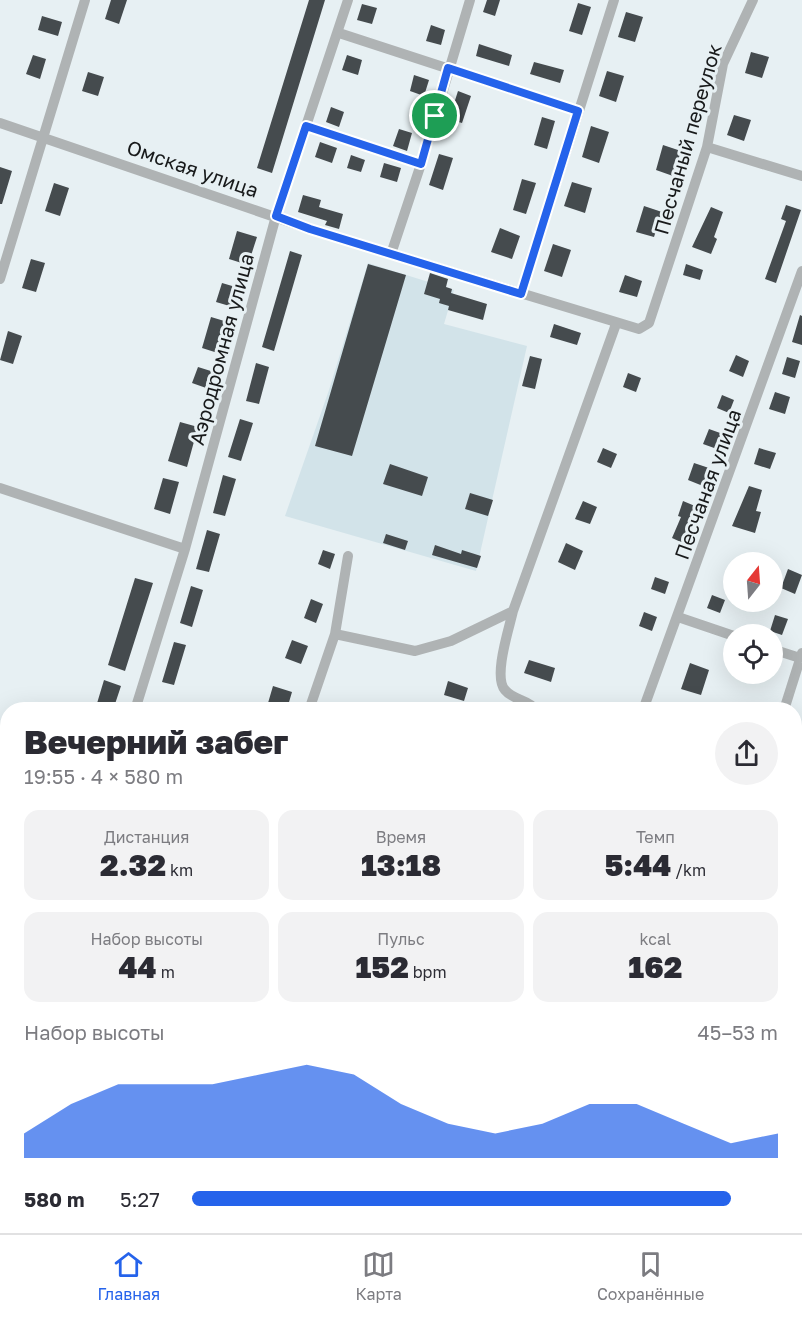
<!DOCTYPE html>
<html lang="ru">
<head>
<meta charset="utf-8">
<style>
	:root { --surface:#fff; --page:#f2f2f3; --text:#2b2b33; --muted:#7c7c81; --line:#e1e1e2; --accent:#2563eb }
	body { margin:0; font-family:"Golos Text",sans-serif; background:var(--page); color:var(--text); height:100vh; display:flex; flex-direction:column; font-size:22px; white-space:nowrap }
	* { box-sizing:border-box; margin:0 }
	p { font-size:20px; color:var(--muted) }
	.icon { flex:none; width:33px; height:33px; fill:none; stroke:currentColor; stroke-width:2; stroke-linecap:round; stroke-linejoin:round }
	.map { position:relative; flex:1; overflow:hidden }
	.sheet { position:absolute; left:0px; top:702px; width:802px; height:531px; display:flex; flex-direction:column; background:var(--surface); border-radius:24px 24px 0 0; box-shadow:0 6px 24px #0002 }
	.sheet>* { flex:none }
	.needle { width:39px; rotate:17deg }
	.fabs { position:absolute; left:723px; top:552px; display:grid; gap:12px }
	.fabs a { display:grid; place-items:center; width:60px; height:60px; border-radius:50%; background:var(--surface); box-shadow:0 6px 24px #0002; font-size:30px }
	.pin { position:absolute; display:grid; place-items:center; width:51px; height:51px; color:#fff; margin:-26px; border:3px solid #fff; border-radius:50%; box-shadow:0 2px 6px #0007 }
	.round { display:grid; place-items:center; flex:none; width:63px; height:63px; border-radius:32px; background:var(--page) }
	.headline { display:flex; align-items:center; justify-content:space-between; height:102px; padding:0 24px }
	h1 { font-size:33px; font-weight:800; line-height:45px }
	.stats { display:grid; grid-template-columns:repeat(3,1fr); gap:9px; height:102px; padding:6px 24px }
	.stats div { display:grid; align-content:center; border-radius:15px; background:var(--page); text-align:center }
	.stats b { font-size:30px; font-weight:800 }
	.stats small { font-size:16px; font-weight:400 }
	.stats p { font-size:16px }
	.chart { height:168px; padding:12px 24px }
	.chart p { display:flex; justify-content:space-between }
	.chart svg { width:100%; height:108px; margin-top:6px; fill:var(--accent); opacity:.7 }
	ul { padding:0 24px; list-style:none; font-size:20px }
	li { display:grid; grid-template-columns:96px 72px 1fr; align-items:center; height:45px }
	li i { height:15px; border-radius:8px; background:var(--accent) }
	.dock { display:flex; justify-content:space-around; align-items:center; height:84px; border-top:2px solid var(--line); background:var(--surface); font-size:16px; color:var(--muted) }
	.dock a { display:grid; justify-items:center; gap:3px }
	.dock .selected { color:var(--accent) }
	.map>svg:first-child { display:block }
	.built { fill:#d2e3e9 }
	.green { fill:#feb1b1 }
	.building { fill:#454b4e }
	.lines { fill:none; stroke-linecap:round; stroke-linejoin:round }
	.street { stroke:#afb3b4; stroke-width:10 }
	.rail-casing { stroke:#444749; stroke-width:5 }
	.rail { stroke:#e7f0f3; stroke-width:3; stroke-dasharray:9; stroke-linecap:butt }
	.route-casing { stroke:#fff; stroke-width:12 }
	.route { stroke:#2563eb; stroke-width:8 }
	.labels { text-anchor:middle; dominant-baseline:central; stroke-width:6; stroke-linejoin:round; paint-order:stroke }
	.street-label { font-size:20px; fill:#181a1b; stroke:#e7f0f3 }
</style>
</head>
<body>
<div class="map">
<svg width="802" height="1233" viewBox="0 0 802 1233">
	<rect width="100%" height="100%" fill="#e7f0f3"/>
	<path class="built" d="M368 263 454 290 444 324 527 346 476 571 285 516 329 390Z
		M802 1096V1233H721L709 1226H795V1105Z
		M226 1226H387L389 1233H222Z"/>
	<path class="green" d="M0 886H8L7 975 0 980Z
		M403 1226H467L464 1231 459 1229 457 1233H407L401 1229Z"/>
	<path class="building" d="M111 0H127L119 24 105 19Z
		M309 0H325L272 173 257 168Z
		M487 0H500L495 16 483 12Z
		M578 3 591 7 582 35 569 31Z
		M362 4 377 8 372 24 357 20Z
		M626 12 643 17 635 42 618 37Z
		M42 16 62 22 58 36 38 30Z
		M431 25 445 30 441 45 426 41Z
		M479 44 512 55 509 66 476 56Z
		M751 52 769 57 762 78 745 73Z
		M33 55 46 59 40 79 26 74Z
		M347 55 362 60 358 75 342 70Z
		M534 62 564 70 560 83 530 74Z
		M607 71 624 76 616 102 599 96Z
		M88 72 104 77 98 96 82 91Z
		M414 75 429 80 424 96 410 91Z
		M458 91 471 96 462 123 449 119Z
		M331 107 344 112 339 127 326 122Z
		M734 115 751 120 744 141 727 135Z
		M542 117 555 121 547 149 534 145Z
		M591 126 609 132 599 163 582 157Z
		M399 129 412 133 407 151 393 146Z
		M320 142 337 148 332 163 315 157Z
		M663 145 681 151 673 176 656 170Z
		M439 154 453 158 443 190 429 185Z
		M351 155 365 160 361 172 347 168Z
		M384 163 401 168 397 182 380 177Z
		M0 167 12 171 2 204H0Z
		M522 179 536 183 526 214 513 210Z
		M572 182 592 188 585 213 564 206Z
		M54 183 69 188 60 216 45 211Z
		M303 195 321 200 319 207 343 214 339 229 325 225 327 221 298 212Z
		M786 205 801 210 776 283 765 279 786 221 781 219Z
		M644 206 662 212 654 237 636 232Z
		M711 207 723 212 714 237 717 239 711 254 692 247Z
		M500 228 520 236 512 259 491 252Z
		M237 231 257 237 248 265 229 259Z
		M553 244 571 250 562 277 544 271Z
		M290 251 302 255 274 351 262 347Z
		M31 259 45 263 36 292 22 288Z
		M368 264 406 275 352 456 315 446Z
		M686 264 703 270 700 280 683 275Z
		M430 273 448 279 446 287 452 289 451 293 487 304 483 320 448 310 449 306 439 303 440 299 424 294Z
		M625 275 642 281 637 297 619 292Z
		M222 283 239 288 233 307 216 302Z
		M800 315 802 316V345L792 342Z
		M211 317 231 323 221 354 202 348Z
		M554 324 581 333 577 345 550 337Z
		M8 331 22 336 13 364 0 360Z
		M736 355 749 361 743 377 729 371Z
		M530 356 542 359 535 389 522 386Z
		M787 357 800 361 795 378 782 374Z
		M256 363 269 367 259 404 246 401Z
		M198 367 214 372 209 389 192 383Z
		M628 373 641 378 636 392 623 387Z
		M775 392 790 397 785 414 769 409Z
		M722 395 734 400 729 413 717 408Z
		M240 419 253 423 241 461 228 457Z
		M180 422 198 427 187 467 168 461Z
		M709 429 723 434 717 449 703 444Z
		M603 448 617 454 611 468 597 462Z
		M759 448 776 453 770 469 754 464Z
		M694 463 709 468 703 486 688 480Z
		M390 464 428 477 422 496 383 484Z
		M223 475 236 479 225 516 213 513Z
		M163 478 179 482 170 514 154 509Z
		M749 486 762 490 756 511 761 512 755 533 732 526Z
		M470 493 493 500 488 516 465 509Z
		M583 501 597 507 590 524 575 519Z
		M683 501 695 506 683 543 672 538 681 517 678 516Z
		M207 530 220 534 209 572 196 569Z
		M386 534 408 541 405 550 383 543Z
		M566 543 583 551 575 570 558 562Z
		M435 545 461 554 462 550 481 556 477 568 432 555Z
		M323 550 335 554 330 569 318 564Z
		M788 569 802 575 795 594 781 588Z
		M655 577 669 582 665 594 651 589Z
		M135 578 153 583 125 671 108 665Z
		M191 586 203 590 192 627 180 623Z
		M712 595 725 600 720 613 707 608Z
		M311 599 323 604 316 623 304 618Z
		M644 612 657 617 652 631 639 626Z
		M775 615 788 619 782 635 770 631Z
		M292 640 308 646 301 664 285 658Z
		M174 642 186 645 174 685 162 682Z
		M529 660 555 668 551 682 524 673Z
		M690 663 709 670 701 695 681 689Z
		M104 680 121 686 113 710H95Z
		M448 681 468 688 464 701 444 695Z
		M273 686 292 692 287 709 268 703Z"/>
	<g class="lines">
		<path class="street" d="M339 33 578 111
			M0 123 310 229 639 329 649 323 707 147 723 64 753 0
			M306 126 421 164
			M707 147 802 176
			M391 254 421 164 470 0
			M0 279 85 0
			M521 294 614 0
			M0 488 185 549
			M513 611 616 324
			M678 617 734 636
			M335 634 415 651 451 641 513 611C509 629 493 677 505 690 514 701 528 699 536 710
			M772 649 800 658
			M135 710 185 549 276 216 348 0
			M309 710 335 634 348 556
			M643 710 802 271
			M784 710 802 653
			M795 760H802
			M795 893 802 897
			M795 1065 802 1070
			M660 1226 673 1233
			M481 1233 484 1226"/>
		<g class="rail-casing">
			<path id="rail" d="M795 861H802
				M0 862H8"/>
		</g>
		<use href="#rail" class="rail"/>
	</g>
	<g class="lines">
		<g class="route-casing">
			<path id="route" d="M448 68 578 111 521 294 310 229 276 216 306 126 421 164Z"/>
		</g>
		<use href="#route" class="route"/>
	</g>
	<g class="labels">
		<g class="street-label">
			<text transform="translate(687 139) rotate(-74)">Песчаный переулок</text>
			<text transform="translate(193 168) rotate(19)">Омская улица</text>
			<text transform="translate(221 349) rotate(-75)">Аэродромная улица</text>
			<text transform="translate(707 484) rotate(-70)">Песчаная улица</text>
		</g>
	</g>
</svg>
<div class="fabs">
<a><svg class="needle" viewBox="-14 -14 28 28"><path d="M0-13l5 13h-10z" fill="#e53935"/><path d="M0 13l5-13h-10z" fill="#7c7c81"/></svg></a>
<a><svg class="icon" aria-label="locate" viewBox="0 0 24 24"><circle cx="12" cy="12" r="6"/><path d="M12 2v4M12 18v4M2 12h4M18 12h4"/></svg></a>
</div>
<div class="pin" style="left:435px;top:116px;background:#1e9e55"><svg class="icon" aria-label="arrive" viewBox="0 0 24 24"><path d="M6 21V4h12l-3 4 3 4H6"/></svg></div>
<section class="sheet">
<div class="headline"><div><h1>Вечерний забег</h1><p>19:55 · 4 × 580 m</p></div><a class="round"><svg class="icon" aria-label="share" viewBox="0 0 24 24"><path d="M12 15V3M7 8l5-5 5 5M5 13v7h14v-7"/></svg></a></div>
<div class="stats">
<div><p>Дистанция</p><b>2.32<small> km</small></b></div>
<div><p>Время</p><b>13:18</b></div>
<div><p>Темп</p><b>5:44<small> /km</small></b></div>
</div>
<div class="stats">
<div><p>Набор высоты</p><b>44<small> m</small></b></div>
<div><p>Пульс</p><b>152<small> bpm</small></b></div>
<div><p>kcal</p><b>162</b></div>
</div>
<div class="chart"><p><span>Набор высоты</span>45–53 m</p>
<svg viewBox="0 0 160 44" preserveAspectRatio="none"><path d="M0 44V34L10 22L20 14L30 14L40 14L50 10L60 6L70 10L80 22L90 30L100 34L110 30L120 22L130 22L140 30L150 38L160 34V44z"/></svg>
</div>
<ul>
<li><b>580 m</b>5:27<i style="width:92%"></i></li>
</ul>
</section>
</div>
<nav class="dock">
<a class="selected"><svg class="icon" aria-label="home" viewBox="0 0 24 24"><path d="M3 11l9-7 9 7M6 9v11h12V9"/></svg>Главная</a>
<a><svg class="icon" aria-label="map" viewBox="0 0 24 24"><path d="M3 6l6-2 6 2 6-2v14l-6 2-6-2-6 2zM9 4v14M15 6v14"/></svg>Карта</a>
<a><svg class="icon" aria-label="saved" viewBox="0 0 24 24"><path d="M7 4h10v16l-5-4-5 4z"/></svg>Сохранённые</a>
</nav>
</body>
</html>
